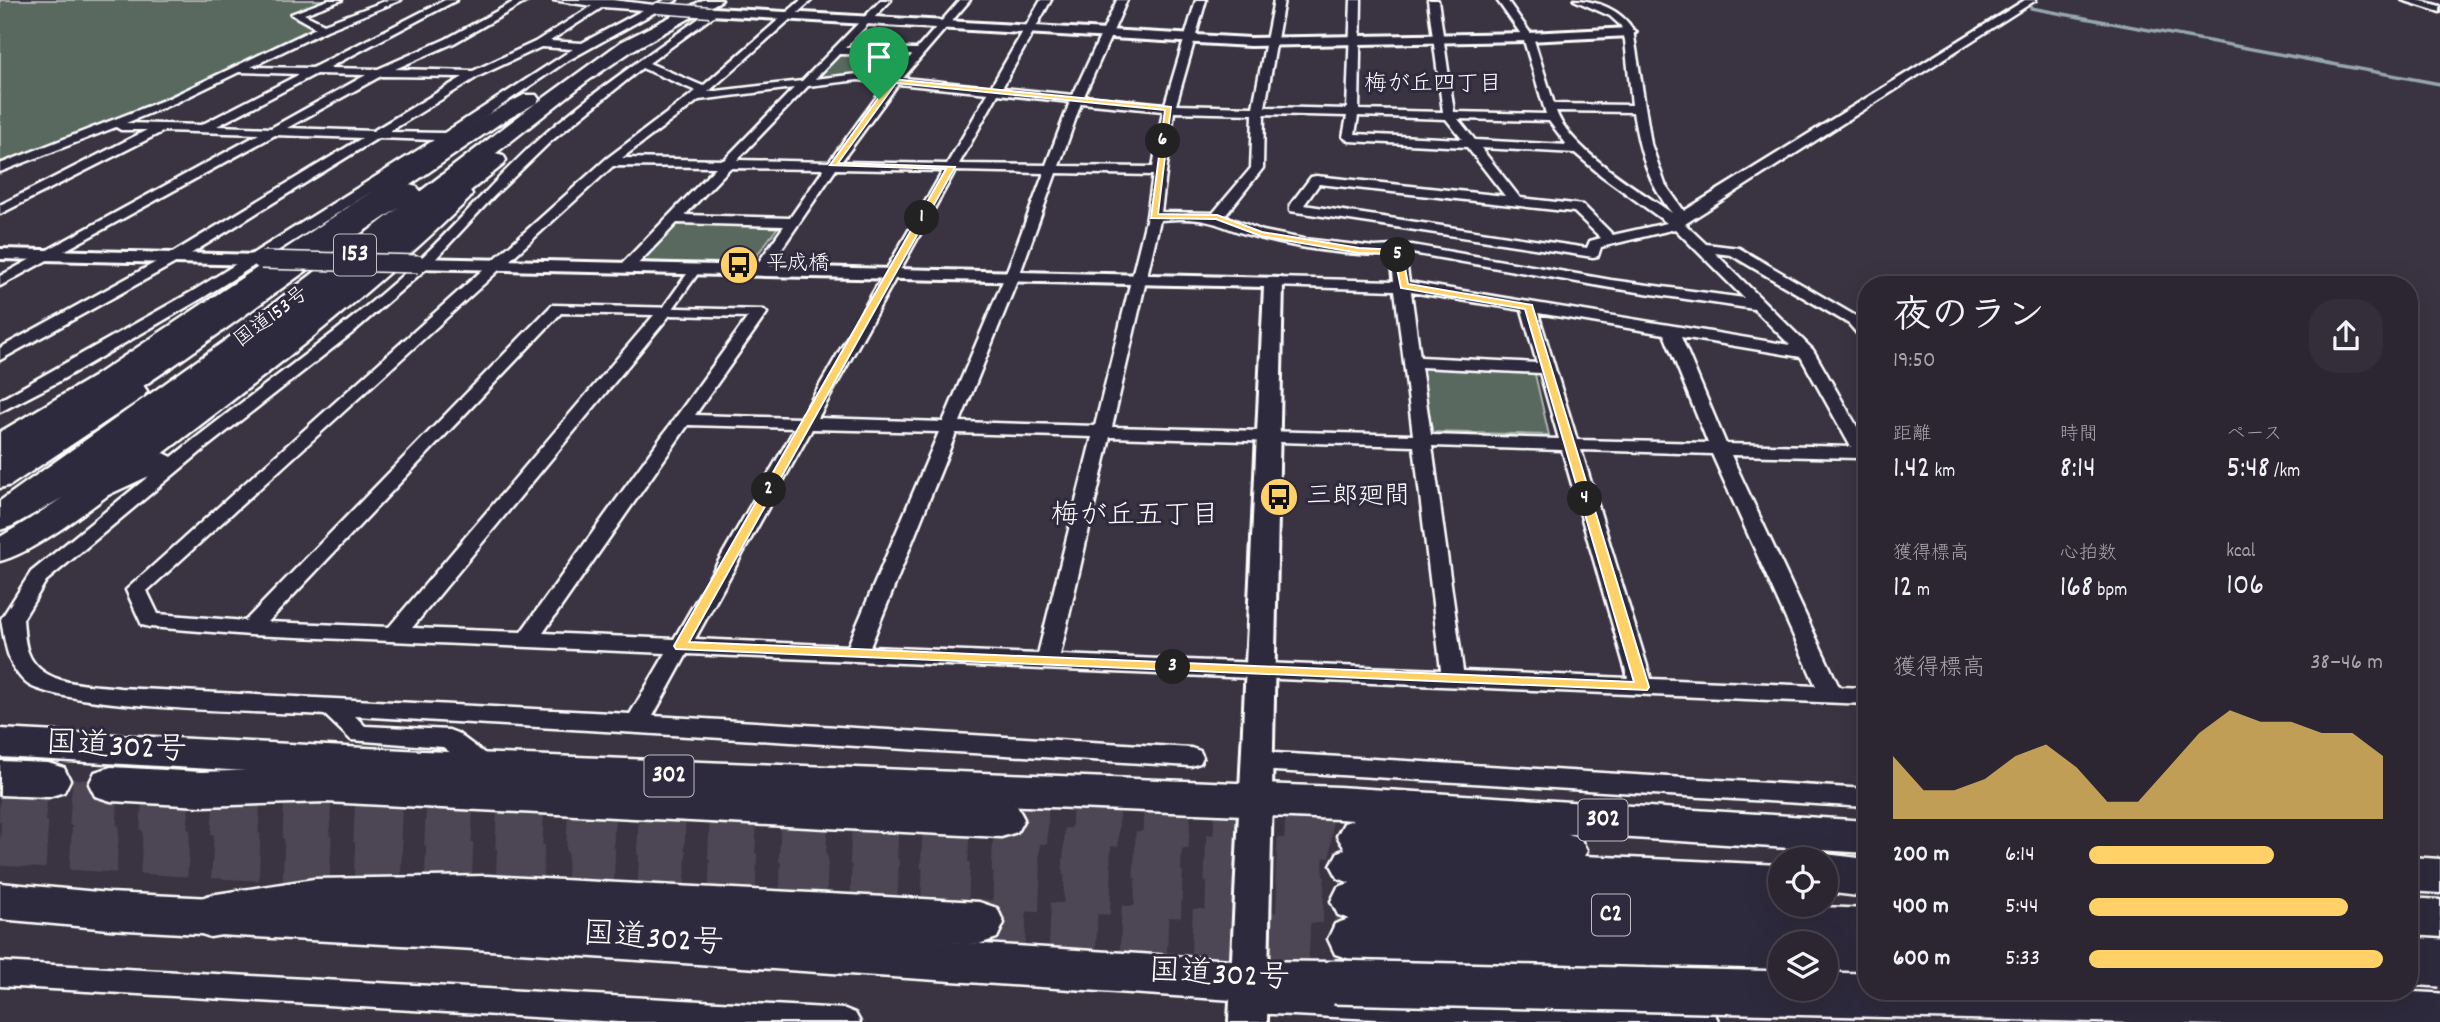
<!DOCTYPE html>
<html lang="ja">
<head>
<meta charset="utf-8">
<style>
	:root { --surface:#2c2632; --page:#342e3a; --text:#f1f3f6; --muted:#a6a5ac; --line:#48434d; --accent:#ffd166 }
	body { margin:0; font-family:Dekko,"Klee One",sans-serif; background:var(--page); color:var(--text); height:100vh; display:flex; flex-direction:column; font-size:26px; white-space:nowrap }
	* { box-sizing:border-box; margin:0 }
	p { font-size:23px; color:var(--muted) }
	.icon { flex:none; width:38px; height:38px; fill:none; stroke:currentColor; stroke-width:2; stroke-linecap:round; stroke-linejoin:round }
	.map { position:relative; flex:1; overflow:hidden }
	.sheet { position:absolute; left:1858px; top:276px; width:560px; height:724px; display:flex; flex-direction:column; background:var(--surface); border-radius:28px; box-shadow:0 7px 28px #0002,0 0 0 2px var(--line) }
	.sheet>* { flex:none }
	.fabs { position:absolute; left:1768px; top:847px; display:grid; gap:14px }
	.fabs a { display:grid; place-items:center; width:70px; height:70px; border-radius:50%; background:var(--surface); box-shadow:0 7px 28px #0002,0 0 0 2px var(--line); font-size:35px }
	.pin { position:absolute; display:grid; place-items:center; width:60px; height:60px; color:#fff; margin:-72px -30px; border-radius:50% 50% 50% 0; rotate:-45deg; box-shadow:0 0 7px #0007 }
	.pin .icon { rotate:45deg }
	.km { position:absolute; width:35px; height:35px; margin:-18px; border-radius:50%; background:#222; color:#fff; font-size:19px; line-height:35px; text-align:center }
	.round { display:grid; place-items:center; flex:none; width:74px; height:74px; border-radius:28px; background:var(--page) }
	.head { display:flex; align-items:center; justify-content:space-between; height:119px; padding:0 35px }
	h1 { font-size:38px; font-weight:600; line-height:52px }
	.figures { display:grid; grid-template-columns:repeat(3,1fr); gap:10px; height:119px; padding:7px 35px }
	.figures div { display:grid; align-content:center }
	.figures b { font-size:30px; font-weight:600 }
	.figures small { font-size:19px; font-weight:400 }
	.figures p { font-size:19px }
	.chart { height:196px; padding:14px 35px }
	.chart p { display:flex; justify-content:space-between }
	.chart svg { width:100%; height:126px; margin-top:7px; fill:var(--accent); opacity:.7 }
	ul { padding:0 35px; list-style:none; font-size:23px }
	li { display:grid; grid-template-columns:112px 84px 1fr; align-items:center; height:52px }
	li i { height:18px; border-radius:9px; background:var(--accent) }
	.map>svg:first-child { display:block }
	.green { fill:#5a695f; stroke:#acb4af; stroke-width:2 }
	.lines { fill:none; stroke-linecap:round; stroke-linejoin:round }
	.stream { stroke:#97a6af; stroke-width:3.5 }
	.motorway-tunnel { stroke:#4e4755; stroke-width:47; stroke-dasharray:47 24; stroke-linecap:butt }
	.pedestrian-casing { stroke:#fff; stroke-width:5 }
	.minor-casing { stroke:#fff; stroke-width:5 }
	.tertiary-casing { stroke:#fff; stroke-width:6 }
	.trunk-casing { stroke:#fff; stroke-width:5 }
	.motorway-casing { stroke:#fff; stroke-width:5 }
	.pedestrian { fill:#2f2a3d; fill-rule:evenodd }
	.minor { fill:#2f2a3d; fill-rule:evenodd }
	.tertiary { fill:#2f2a3d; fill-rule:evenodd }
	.trunk { fill:#2f2a3d; fill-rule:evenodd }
	.motorway { fill:#2f2a3d; fill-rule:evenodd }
	.minor-bridge-casing { stroke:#fff; stroke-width:13; stroke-linecap:butt }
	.tertiary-bridge-casing { stroke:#fff; stroke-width:20; stroke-linecap:butt }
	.trunk-bridge-casing { stroke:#fff; stroke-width:48; stroke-linecap:butt }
	.motorway-bridge-casing { stroke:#fff; stroke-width:52; stroke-linecap:butt }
	.minor-bridge { stroke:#2f2a3d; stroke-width:10 }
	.tertiary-bridge { stroke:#2f2a3d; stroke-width:17 }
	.trunk-bridge { stroke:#2f2a3d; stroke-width:43 }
	.motorway-bridge { stroke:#2f2a3d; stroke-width:47 }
	.route { fill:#ffd166; stroke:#fff; stroke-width:2; fill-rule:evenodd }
	.labels { text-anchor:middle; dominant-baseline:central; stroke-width:6; stroke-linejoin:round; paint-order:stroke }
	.far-poi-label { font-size:21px; fill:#fff; stroke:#2f2a3d; text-anchor:start }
	.far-street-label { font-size:21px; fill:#fff; stroke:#2f2a3d }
	.far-neighbourhood-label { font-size:23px; fill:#fff; stroke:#2f2a3d }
	.shield { fill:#2f2a3d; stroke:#c1bfc5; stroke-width:2 }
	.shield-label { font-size:24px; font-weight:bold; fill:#fff }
	.poi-label { font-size:26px; fill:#fff; stroke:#2f2a3d; text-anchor:start }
	.neighbourhood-label { font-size:28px; fill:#fff; stroke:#2f2a3d }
	.near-street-label { font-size:32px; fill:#fff; stroke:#2f2a3d }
</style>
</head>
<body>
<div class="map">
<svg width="2440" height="1022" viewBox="0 0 2440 1022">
	<rect width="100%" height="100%" fill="#3a3342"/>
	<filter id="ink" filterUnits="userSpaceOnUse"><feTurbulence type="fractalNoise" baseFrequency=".0143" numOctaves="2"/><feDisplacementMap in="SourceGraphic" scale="14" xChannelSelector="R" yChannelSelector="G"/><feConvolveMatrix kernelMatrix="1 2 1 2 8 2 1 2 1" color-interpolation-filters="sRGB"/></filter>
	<g filter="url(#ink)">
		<path class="green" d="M0 0H333L292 15 317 28 293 41H285C193 88 98 128 0 162Z
			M838 51 917 53 893 77 808 81Z
			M675 220 781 223 748 267 633 264Z
			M1418 367 1534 370 1549 435 1429 432Z"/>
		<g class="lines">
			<path class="stream" d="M2031 8 2440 84"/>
			<path class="motorway-tunnel" d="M0 798 260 814 1355 865
				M1001 819 1181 825 1360 836
				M0 842 237 856 1355 901
				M979 923 1353 939"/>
			<g class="pedestrian-casing">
				<path id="pedestrian" d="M696 266 701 269 670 313H662V309L692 267Z"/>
			</g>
			<g class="minor-casing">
				<path id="minor" d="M328 0H342L304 14 324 24 388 0H401L327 30 251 67 312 68 445 0H457L328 68 378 69 446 39 517 0H529L454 43 395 69 473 71 535 42 592 6 553 0H612L654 5 665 0H677L567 61 397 176 204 297 56 383 0 412V400L193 291 434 140 378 138 179 261 0 360V348L169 255 362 138 275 135 0 286V276L259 134 164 131 0 214V205L147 130H121L116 127 0 172V164L169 98 316 28 291 14ZM603 7 643 10 582 43 550 41ZM541 47 573 49 444 133 389 132 479 76ZM239 72 300 74 201 125 126 123 177 102ZM316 74 366 75 271 128 217 126ZM381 76 463 77 373 131 287 128Z
					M801 0H812L708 92 802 81 881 0H891L845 48 917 49 960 0H970L903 78 991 87 1041 0H1051L1002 88 1073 95 1117 0H1127L1084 96 1165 104 1196 0H1206L1176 105 1253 107 1274 0H1284L1265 107 1347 109 1351 0H1361L1359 110 1443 112 1428 0H1438L1454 112 1546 114 1523 37 1497 0H1507L1533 37 1554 104 1632 105 1625 40 1621 26 1610 16 1574 0C1596 0 1622 10 1633 30L1651 144 1665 184 1684 211 2025 0H2036L1685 224 1706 244 1739 248 1859 318 1867 326V340L1861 338 1849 324 1731 255 1715 253 1813 350 1867 444V464L1861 463 1857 458 1731 455 1839 687 1867 688V704L687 654 653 716 1191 748 1200 751 1203 757 1200 763 1191 766 355 716 365 726 449 730 457 733 496 762 499 768 496 774 487 777 478 774 443 747 351 740 325 715C276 712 52 709 25 682 7 665 5 642 1 619L31 572 149 476 108 495 101 493 99 489 101 485 164 453 172 457C253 391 341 333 417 262 460 222 497 176 541 137 594 91 653 51 711 10L719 12 649 63 703 86ZM839 54 912 55 892 77 858 74 815 79ZM642 68 696 91 606 159 126 590 142 625 150 627 250 635 666 653 630 714 120 688C89 684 41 687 28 652 24 642 24 629 23 619L46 581 208 446 351 334 428 267 493 197 550 142ZM858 80 887 83 829 162 737 160 808 86ZM898 84 988 93 947 164 841 162ZM794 88 724 160 622 158 699 100ZM998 94 1070 102 1046 165 959 164ZM1081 103 1163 111 1153 167 1059 166ZM1556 111 1633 112C1639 149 1648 184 1672 213 1639 190 1569 149 1556 111ZM1174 112 1253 114 1251 168 1213 213 1161 212ZM1264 114 1347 116 1343 137 1349 141 1467 147 1505 196 1316 176 1311 177 1290 205V211L1593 257 1598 256 1601 247 1675 229 1744 298 1611 280 1412 245 1375 247 1303 239 1263 231 1225 216 1263 168ZM1358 116 1446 119 1462 139 1355 134ZM1458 119 1549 121 1567 145 1475 140ZM1481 148 1575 153 1602 176 1667 223 1613 235 1583 205 1520 198ZM613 166 716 167 621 265 619 268 621 271H631L677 223 784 226 753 270 755 273H765L836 169 943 171 801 418 695 415 767 313 764 310 552 305 245 621 158 614 147 591ZM730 168 824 169 790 218 685 215ZM955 171 1044 173 1005 276 943 422 818 418ZM1056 173 1153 175 1147 216 1095 426 960 422 1019 276ZM1319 184 1574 212 1601 238 1590 241 1587 248 1304 205ZM1178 219C1214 218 1224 229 1256 237 1300 249 1346 255 1391 255L1394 281 1274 278 1267 282 1274 286 1395 290 1413 435 1112 427 1160 220ZM1412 253 1611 288 1754 309 1790 345 1409 282 1405 254ZM1411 292 1522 310 1537 363 1420 357ZM561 313 654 315 389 627 268 622ZM1538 313 1664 334 1708 443 1577 440ZM670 315 748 317 521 632 412 628ZM1681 337 1801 357 1851 447 1726 444ZM1421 367 1540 373 1559 439 1431 435ZM688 425 795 428 674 639 543 633ZM812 429 939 432 848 646 695 639ZM956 433 1092 437 1038 654 870 647ZM1110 437 1414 446 1441 670 1060 655ZM1432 446 1562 450 1628 678 1463 671ZM1581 450 1712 454 1816 686 1651 679Z
					M2402 0H2418L2440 6V12Z
					M1256 752 1867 789V807L1256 770 1247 767 1244 761 1247 755Z
					M0 962 845 1009 855 1013 860 1022H619L0 986Z
					M1249 987 1704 1009 1714 1013 1719 1022H1438L1249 1013 1239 1009 1235 1000 1239 991Z"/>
			</g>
			<g class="tertiary-casing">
				<path id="tertiary" d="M714 8 1250 38 1528 33 1630 28 1636 32 1630 36 1528 41 1250 46 710 15V9Z
					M0 249 261 255 270 260 261 265 0 259Z
					M418 258 1281 278 1283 282 1267 1022H1229L1264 287 412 268 409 264Z"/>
			</g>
			<g class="trunk-casing">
				<path id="trunk" d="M703 0H722L633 50 586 82 244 352 11 523 0 525V501L226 340 536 103 499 124 113 389 10 450 0 453V432L93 377 485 116 524 95H536L539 99 537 103 621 42Z
					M461 188 469 189 472 194 469 199C365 300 249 389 133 476 101 500 37 552 0 561V537C74 494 142 441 210 389 293 326 377 262 453 189Z
					M133 383 143 385 147 391 143 397 11 485 0 488V466L123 385Z
					M0 729 423 751 1338 787 1867 821V853L1338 819 423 781 0 757Z
					M2410 857 2440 859V893L2410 891Z
					M0 883 109 893 475 911 1248 961 1334 962 1350 968 1357 982 1350 996 1334 1002 1248 1001 475 949 109 929 0 919Z"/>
			</g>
			<g class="motorway-casing">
				<path id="motorway" d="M495 153 503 155 506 160 503 165 270 349 109 472 12 526 0 530V505L85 458 250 337 487 155Z
					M409 185 417 187 421 192 417 197C305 265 205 350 93 418 64 435 32 461 0 469V445L160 349 330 231 401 187Z
					M0 761 48 763 64 768 70 780 64 792 48 797 0 795Z
					M111 767 201 772 326 768 1001 801 1017 806 1024 819 1017 832 1001 837 326 802 201 806 111 801 95 796 89 784 95 772Z
					M1360 818 1563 832 1580 838 1587 851 1584 856 1780 865V905L1867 909V975L1825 976V943H1780V974L1353 960 1335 954 1328 939 1335 924 1349 919 1338 915 1331 901 1338 887 1350 883 1338 878 1331 865 1338 852 1345 849 1337 836 1344 823Z
					M1825 854 1867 859V897L1825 892V859H1808Z
					M487 876 979 902 997 908 1004 923 997 938 979 944 487 916 314 919 210 937 193 931 185 916 193 901 210 895 314 879Z
					M2410 898 2440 900V942L2410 940Z"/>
			</g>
			<use href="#pedestrian" class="pedestrian"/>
			<use href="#minor" class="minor"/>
			<use href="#tertiary" class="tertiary"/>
			<use href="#trunk" class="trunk"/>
			<use href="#motorway" class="motorway"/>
			<g class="minor-bridge-casing">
				<path id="minor-bridge" d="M658 8 710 12"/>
			</g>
			<g class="tertiary-bridge-casing">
				<path id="tertiary-bridge" d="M261 260 418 264"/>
			</g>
			<g class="trunk-bridge-casing">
				<path id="trunk-bridge" d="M1334 982 2235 1004 2440 1015"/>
			</g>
			<g class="motorway-bridge-casing">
				<path id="motorway-bridge" d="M2410 961 2440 963"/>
			</g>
			<use href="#minor-bridge" class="minor-bridge"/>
			<use href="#tertiary-bridge" class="tertiary-bridge"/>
			<use href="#trunk-bridge" class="trunk-bridge"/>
			<use href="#motorway-bridge" class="motorway-bridge"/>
		</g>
	</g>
	<path class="route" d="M892 79 1171 107 1158 214 1217 215 1262 232 1359 248 1398 250 1402 252 1408 284 1532 305 1649 687 1647 690 676 649 674 646 946 169 830 165ZM896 83 1165 110 1151 218 1216 219 1261 236 1359 253 1394 254 1401 288 1525 309 1634 682 689 642 955 167 838 163Z"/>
	<defs>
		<g id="bus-disc" transform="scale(2.0125)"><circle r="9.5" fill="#ffd166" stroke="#2f2a3d"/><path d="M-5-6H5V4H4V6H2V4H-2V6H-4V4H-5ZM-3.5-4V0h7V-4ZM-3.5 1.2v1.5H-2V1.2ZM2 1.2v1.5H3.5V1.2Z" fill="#111"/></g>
	</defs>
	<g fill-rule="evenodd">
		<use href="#bus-disc" x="739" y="265"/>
		<use href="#bus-disc" x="1279" y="497"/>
	</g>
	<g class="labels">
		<g class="far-poi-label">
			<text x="766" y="265">平成橋</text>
		</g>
		<g class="far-street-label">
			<text transform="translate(272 318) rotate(-37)">国道153号</text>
		</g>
		<g class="far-neighbourhood-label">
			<text x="1433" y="85">梅が丘四丁目</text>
		</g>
		<g class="shield">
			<rect x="334" y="234.5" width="42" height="41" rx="5"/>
			<rect x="644.5" y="755.5" width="49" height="41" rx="5"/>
			<rect x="1578.5" y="799.5" width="49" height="41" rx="5"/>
			<rect x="1592" y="894.5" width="38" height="41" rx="5"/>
		</g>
		<g class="shield-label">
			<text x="355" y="255">153</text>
			<text x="669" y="776">302</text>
			<text x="1603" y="820">302</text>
			<text x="1611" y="915">C2</text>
		</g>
		<g class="poi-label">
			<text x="1306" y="497">三郎廻間</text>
		</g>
		<g class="neighbourhood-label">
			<text x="1135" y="518">梅が丘五丁目</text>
		</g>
		<g class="near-street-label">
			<text transform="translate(116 749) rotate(3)">国道302号</text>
			<text transform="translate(653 941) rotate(4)">国道302号</text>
			<text transform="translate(1219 977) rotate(3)">国道302号</text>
		</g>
	</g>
</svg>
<div class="fabs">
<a><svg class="icon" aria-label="locate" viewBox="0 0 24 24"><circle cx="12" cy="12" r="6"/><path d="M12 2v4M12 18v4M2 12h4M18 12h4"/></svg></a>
<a><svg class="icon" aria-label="layers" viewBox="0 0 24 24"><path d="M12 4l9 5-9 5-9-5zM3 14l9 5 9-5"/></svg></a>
</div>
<div class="pin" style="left:879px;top:99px;background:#1e9e55"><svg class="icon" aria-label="arrive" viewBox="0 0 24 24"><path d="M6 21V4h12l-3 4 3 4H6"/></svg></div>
<b class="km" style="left:922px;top:218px">1</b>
<b class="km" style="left:769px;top:490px">2</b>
<b class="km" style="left:1173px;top:667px">3</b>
<b class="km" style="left:1585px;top:499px">4</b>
<b class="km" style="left:1398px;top:255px">5</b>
<b class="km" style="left:1163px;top:141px">6</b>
<section class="sheet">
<div class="head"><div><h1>夜のラン</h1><p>19:50</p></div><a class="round"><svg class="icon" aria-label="share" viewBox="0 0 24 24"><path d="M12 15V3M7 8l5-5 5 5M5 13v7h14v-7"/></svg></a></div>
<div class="figures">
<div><p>距離</p><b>1.42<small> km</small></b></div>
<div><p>時間</p><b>8:14</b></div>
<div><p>ペース</p><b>5:48<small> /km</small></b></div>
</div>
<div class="figures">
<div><p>獲得標高</p><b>12<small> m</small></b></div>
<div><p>心拍数</p><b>168<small> bpm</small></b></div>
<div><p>kcal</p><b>106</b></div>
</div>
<div class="chart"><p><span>獲得標高</span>38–46 m</p>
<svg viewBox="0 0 160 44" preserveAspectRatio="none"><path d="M0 44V22L10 34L20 34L30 30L40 22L50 18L60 26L70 38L80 38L90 26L100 14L110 6L120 10L130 10L140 14L150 14L160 22V44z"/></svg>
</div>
<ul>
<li><b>200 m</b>6:14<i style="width:63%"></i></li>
<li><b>400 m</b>5:44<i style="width:88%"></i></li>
<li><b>600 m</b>5:33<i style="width:100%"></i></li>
</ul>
</section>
</div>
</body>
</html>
